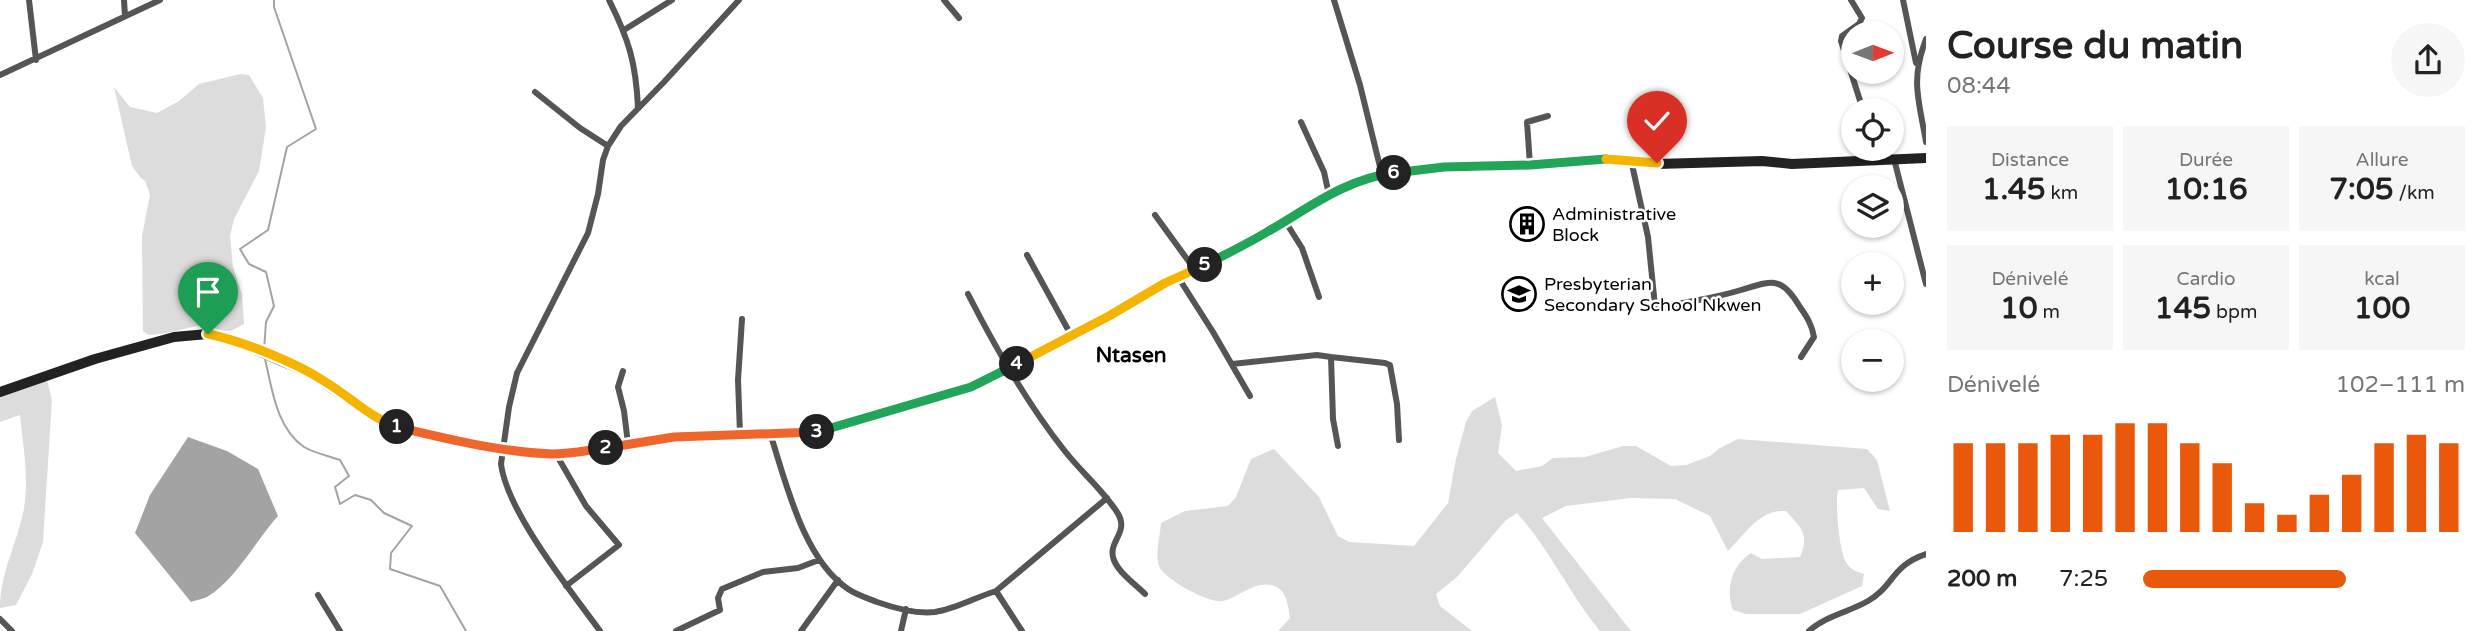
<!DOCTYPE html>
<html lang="fr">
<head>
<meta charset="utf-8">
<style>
	:root { --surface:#fff; --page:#f6f6f6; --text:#222; --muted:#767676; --accent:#ea580c }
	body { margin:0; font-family:"Varela Round",sans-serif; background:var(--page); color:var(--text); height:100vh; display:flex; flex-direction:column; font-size:26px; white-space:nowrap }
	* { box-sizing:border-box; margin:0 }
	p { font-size:23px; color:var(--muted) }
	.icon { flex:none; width:38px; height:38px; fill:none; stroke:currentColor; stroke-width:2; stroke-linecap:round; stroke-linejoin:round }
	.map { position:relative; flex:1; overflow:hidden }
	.sheet { display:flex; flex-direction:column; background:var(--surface); width:560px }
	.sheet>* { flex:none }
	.needle { width:46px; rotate:89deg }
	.fabs { position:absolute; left:1841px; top:21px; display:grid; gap:14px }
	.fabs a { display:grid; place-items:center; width:63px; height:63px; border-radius:50%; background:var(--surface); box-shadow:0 2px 5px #0004; font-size:35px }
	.pin { position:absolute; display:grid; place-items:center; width:60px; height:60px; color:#fff; margin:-72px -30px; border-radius:50% 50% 50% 0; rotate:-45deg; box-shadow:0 0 7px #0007 }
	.pin .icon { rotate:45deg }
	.km { position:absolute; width:35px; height:35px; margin:-18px; border-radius:50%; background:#222; color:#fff; font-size:19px; line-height:35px; text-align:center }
	.round { display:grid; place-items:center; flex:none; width:74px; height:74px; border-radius:37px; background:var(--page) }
	.headline { display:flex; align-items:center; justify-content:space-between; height:119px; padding:0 21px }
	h1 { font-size:38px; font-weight:700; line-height:52px }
	.stats { display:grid; grid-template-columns:repeat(3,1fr); gap:10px; height:119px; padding:7px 21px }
	.stats div { display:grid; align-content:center; border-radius:0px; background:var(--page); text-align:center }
	.stats b { font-size:30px; font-weight:700 }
	.stats small { font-size:19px; font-weight:400 }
	.stats p { font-size:19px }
	.chart { height:196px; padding:14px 21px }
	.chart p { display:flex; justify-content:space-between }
	.chart svg { width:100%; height:126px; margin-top:7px; stroke:var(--accent); stroke-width:6 }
	ul { padding:0 21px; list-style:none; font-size:23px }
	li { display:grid; grid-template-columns:112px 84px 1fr; align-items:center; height:52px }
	li i { height:18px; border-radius:9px; background:var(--accent) }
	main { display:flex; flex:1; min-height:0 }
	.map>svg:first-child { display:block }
	.green { fill:#dcdcdc }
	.water { fill:#a3a3a3 }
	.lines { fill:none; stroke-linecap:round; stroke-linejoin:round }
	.stream { stroke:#a3a3a3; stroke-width:2 }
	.street { stroke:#555; stroke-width:6 }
	.secondary { stroke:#222; stroke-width:10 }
	.split-1-casing { stroke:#fff; stroke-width:14 }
	.split-2-casing { stroke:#fff; stroke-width:14 }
	.split-3-casing { stroke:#fff; stroke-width:14 }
	.split-4-casing { stroke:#fff; stroke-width:14 }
	.split-5-casing { stroke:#fff; stroke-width:14 }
	.split-6-casing { stroke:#fff; stroke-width:14 }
	.split-7-casing { stroke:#fff; stroke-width:14 }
	.split-8-casing { stroke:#fff; stroke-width:14 }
	.split-1 { stroke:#f5b400; stroke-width:9 }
	.split-2 { stroke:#f0652b; stroke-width:9 }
	.split-3 { stroke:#f0652b; stroke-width:9 }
	.split-4 { stroke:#22a559; stroke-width:9 }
	.split-5 { stroke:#f5b400; stroke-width:9 }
	.split-6 { stroke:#22a559; stroke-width:9 }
	.split-7 { stroke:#22a559; stroke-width:9 }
	.split-8 { stroke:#f5b400; stroke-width:9 }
	.labels { text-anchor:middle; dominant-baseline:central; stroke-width:5; stroke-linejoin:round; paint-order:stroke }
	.poi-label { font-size:18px; fill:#000; stroke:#fff; text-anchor:start }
	.quarter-label { font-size:21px; font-weight:bold; fill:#000; stroke:#fff }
</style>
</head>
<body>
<main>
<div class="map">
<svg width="1926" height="631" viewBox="0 0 1926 631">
	<rect width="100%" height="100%" fill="#fff"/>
	<path class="green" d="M240 74 249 75 263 98 266 127 259 171 234 219 230 236 233 267 242 294 244 324 231 331H217L210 324C189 326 169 335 148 335L143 331 142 236 150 195 145 181 140 177 132 166 114 87 130 107 157 113 179 101 199 84Z
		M46 376 52 400 43 542 32 574 16 605 0 608C0 572 18 542 24 508 29 478 23 444 20 415L0 422V391Z
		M1495 397 1502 425 1498 453 1516 471 1542 466 1553 458 1585 457 1623 446H1636L1671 466 1686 465 1710 456 1720 448 1738 439 1867 449 1877 460 1890 511 1878 509 1864 488 1838 490C1835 504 1839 551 1846 562 1850 570 1856 571 1864 574L1862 586 1800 614H1746L1733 610C1725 589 1732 565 1751 553L1762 559 1800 557C1810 534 1801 528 1786 511 1760 509 1745 534 1728 551L1710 516 1675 499 1631 498 1566 506 1542 518 1631 631H1600C1569 594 1550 549 1517 513L1506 520 1457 577 1436 594 1440 606 1472 631H1278L1290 618C1288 606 1287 590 1274 586 1257 579 1239 597 1223 601 1209 604 1164 579 1159 566 1155 555 1160 535 1161 523L1185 511 1228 506 1236 497 1251 459 1274 449 1319 497 1338 536 1349 542 1414 546 1448 503 1456 459 1466 422 1472 411Z"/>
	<path class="water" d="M188 437 227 451 258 469 278 516C257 539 235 581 207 597 203 599 196 600 191 602L135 533 150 495Z"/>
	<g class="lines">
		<path class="stream" d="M264 350 266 322 274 306 266 272 249 264 240 249 268 230 287 147 316 129 274 7V0
			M265 359C272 388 276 428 304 447 314 453 329 456 340 460L349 476 335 487 340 504 355 495 371 500 384 513 412 526 391 553 390 569 440 586 466 631"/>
		<path class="street" d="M29 0 36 60
			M124 0 125 16
			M609 0C629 40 636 63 638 108
			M944 0 959 18
			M1334 0 1360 85 1382 175
			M1851 0 1862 18 1859 24 1842 36 1841 41 1863 110
			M1903 0 1916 63
			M624 30 672 0
			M1926 39C1910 81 1919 100 1926 142
			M0 75 160 0
			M535 92 580 128 608 146
			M1301 122 1324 172 1329 195
			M1894 159 1926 284
			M1631 160 1648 237 1655 306C1670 307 1725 295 1741 290 1772 281 1781 275 1800 307 1807 317 1812 325 1814 337L1801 357
			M1864 160 1865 149
			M1530 165 1527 122 1548 116
			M1155 215 1195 270
			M1285 221 1302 248 1319 297
			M1027 255 1071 335
			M1178 277 1213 332 1250 396
			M968 294C996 349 1026 402 1064 450 1081 472 1102 489 1117 512 1130 532 1109 540 1113 557 1116 571 1135 584 1145 594
			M1331 357 1385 363 1390 365 1397 404 1399 440
			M1232 364 1317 355 1331 357 1333 419 1338 446
			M623 371 618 387 624 411 628 444
			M770 433C786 482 803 559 848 589 857 595 867 598 877 602 894 608 918 614 935 612 956 609 976 597 996 591L1022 631
			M740 434 738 380 742 319
			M556 454 586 506 619 545 566 586
			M996 591 1107 498
			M318 595 340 631
			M0 619 12 631
			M600 631C571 591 507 512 501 464L509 407 517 373 588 233 598 194 603 160 608 146 621 126 664 82 739 0
			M676 631 720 610 718 598 722 589 763 572 798 568 819 560
			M801 631 838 580
			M901 631 906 609
			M1809 631C1825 616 1849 612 1868 601 1893 587 1892 565 1926 554"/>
		<path class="secondary" d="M0 392 95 359 174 337 208 334 237 342 311 374 373 416 396 427 503 449 556 454 674 437 818 432 958 392 987 380 1109 316 1165 283 1267 232 1307 206 1360 180 1382 175 1445 167 1530 165 1613 159 1657 164 1762 161 1792 164 1926 158"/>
	</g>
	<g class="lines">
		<g class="split-1-casing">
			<path id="split-1" d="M208 334C242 341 295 362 324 381 349 396 369 417 397 427"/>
		</g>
		<g class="split-2-casing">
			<path id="split-2" d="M397 427C447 439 501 452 552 454 570 454 589 450 606 448"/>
		</g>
		<g class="split-3-casing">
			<path id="split-3" d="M606 448 674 437 817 432"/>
		</g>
		<g class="split-4-casing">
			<path id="split-4" d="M817 432 971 387 1017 364"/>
		</g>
		<g class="split-5-casing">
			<path id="split-5" d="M1017 364 1109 316 1165 283 1205 265"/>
		</g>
		<g class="split-6-casing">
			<path id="split-6" d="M1205 265C1226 254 1247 244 1267 232 1309 208 1345 179 1394 173"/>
		</g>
		<g class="split-7-casing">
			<path id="split-7" d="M1394 173 1444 167 1530 165 1606 159"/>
		</g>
		<g class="split-8-casing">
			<path id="split-8" d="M1606 159 1657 163"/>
		</g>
		<use href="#split-1" class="split-1"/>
		<use href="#split-2" class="split-2"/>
		<use href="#split-3" class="split-3"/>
		<use href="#split-4" class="split-4"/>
		<use href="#split-5" class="split-5"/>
		<use href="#split-6" class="split-6"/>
		<use href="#split-7" class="split-7"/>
		<use href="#split-8" class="split-8"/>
	</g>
	<defs>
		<g id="building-ring" transform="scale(1.75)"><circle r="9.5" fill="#fff" stroke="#000" stroke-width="1.5"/><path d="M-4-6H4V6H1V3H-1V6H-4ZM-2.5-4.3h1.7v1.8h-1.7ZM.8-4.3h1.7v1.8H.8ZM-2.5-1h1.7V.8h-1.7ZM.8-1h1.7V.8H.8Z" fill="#000"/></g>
		<g id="school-ring" transform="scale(1.75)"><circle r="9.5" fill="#fff" stroke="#000" stroke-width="1.5"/><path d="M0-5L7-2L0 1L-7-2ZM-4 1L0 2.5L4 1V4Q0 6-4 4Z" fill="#000"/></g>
	</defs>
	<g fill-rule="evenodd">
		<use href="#building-ring" x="1527" y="224"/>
		<use href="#school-ring" x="1519" y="294"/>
	</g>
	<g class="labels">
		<g class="poi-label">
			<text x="1552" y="214">Administrative<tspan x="1552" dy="21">Block</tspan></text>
			<text x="1544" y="284">Presbyterian<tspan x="1544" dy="21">Secondary School Nkwen</tspan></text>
		</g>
		<g class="quarter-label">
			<text x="1131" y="355">Ntasen</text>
		</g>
	</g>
</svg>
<div class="fabs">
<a><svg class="needle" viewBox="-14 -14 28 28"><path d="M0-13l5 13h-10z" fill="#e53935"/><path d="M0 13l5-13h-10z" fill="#767676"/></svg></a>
<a><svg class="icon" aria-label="locate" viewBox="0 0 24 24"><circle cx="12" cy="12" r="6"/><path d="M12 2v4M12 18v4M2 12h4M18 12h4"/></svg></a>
<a><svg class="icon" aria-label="layers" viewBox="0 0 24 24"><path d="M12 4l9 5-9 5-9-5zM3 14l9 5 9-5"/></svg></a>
<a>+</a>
<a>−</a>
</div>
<div class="pin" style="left:208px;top:334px;background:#1e9e55"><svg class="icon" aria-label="arrive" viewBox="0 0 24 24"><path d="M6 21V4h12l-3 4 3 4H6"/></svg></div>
<div class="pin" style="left:1657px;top:163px;background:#d93025"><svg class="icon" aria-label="check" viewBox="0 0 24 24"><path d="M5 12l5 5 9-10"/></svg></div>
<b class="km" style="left:397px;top:427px">1</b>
<b class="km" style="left:606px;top:448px">2</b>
<b class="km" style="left:817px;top:432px">3</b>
<b class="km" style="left:1017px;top:364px">4</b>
<b class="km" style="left:1205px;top:265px">5</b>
<b class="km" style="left:1394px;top:173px">6</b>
</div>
<section class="sheet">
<div class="headline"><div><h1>Course du matin</h1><p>08:44</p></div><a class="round"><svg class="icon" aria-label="share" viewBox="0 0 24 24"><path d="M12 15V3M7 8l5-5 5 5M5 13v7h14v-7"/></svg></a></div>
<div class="stats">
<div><p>Distance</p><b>1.45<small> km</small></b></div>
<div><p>Durée</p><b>10:16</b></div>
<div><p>Allure</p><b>7:05<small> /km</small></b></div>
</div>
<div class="stats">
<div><p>Dénivelé</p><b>10<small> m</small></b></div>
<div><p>Cardio</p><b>145<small> bpm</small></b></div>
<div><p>kcal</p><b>100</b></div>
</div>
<div class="chart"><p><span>Dénivelé</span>102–111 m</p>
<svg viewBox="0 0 160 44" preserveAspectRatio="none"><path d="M5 44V13M15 44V13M25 44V13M35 44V10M45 44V10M55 44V6M65 44V6M75 44V13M85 44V20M95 44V34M105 44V38M115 44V31M125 44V24M135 44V13M145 44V10M155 44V13"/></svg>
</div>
<ul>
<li><b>200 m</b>7:25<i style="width:63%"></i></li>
</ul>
</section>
</main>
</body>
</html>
